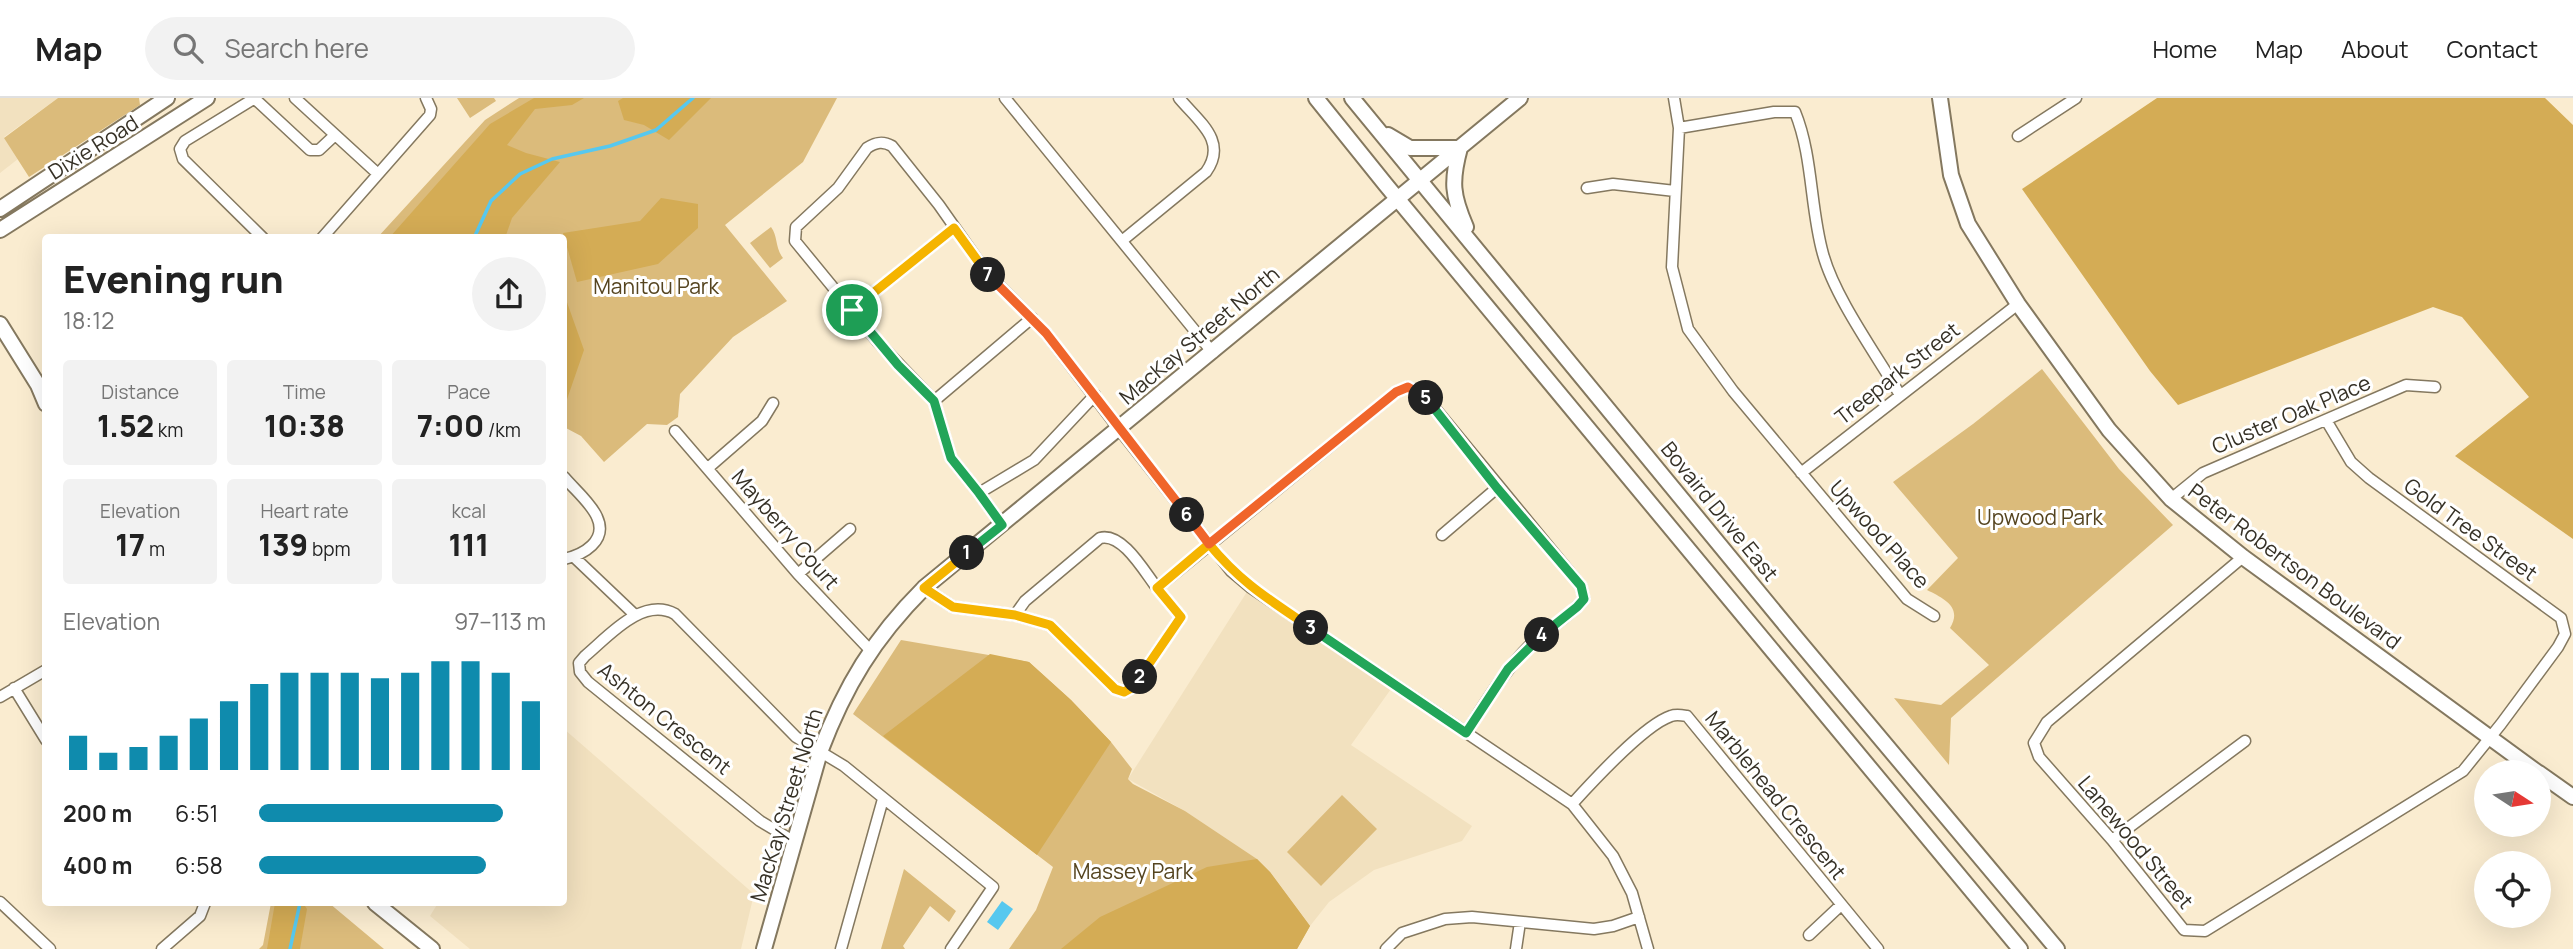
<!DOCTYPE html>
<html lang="en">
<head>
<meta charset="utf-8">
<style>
	:root { --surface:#fff; --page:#f2f2f2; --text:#222; --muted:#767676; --line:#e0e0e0; --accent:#0f8bad }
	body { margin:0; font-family:Manrope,sans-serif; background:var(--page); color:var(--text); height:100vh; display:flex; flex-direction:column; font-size:26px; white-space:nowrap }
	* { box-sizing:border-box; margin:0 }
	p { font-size:23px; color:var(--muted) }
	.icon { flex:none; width:38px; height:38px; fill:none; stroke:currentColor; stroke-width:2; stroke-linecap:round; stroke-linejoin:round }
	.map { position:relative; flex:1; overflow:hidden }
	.side { position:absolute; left:42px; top:136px; width:525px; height:672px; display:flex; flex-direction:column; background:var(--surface); border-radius:7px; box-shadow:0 7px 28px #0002 }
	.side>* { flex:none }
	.needle { width:46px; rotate:102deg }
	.controls { position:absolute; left:2474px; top:662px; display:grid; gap:14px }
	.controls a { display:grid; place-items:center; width:77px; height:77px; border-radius:50%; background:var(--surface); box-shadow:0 7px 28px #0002; font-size:35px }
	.pin { position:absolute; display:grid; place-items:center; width:60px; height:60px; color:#fff; margin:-30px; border:4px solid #fff; border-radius:50%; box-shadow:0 2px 7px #0007 }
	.km { position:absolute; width:35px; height:35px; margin:-18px; border-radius:50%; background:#222; color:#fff; font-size:19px; line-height:35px; text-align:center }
	.round { display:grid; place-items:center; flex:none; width:74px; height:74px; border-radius:37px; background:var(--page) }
	.headline { display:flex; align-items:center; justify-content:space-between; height:119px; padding:0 21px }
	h1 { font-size:38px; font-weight:800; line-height:52px }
	.figures { display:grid; grid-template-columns:repeat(3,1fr); gap:10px; height:119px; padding:7px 21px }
	.figures div { display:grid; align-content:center; border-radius:7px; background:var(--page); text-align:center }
	.figures b { font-size:30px; font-weight:800 }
	.figures small { font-size:19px; font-weight:400 }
	.figures p { font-size:19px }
	.chart { height:196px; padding:14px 21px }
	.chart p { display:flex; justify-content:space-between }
	.chart svg { width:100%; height:126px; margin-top:7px; stroke:var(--accent); stroke-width:6 }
	ul { padding:0 21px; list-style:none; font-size:23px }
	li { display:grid; grid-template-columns:112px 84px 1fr; align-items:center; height:52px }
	li i { height:18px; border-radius:9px; background:var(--accent) }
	header { display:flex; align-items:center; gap:42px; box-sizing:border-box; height:98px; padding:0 35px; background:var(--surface); border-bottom:2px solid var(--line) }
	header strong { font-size:33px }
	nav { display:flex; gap:38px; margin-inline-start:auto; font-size:24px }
	.search { width:490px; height:63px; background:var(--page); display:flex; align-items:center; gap:18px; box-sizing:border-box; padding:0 24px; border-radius:38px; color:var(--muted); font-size:26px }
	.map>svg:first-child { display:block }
	.built { fill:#f2e1bf }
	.green { fill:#dbbb7b }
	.forest { fill:#d4ac55 }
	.water { fill:#57c8ef }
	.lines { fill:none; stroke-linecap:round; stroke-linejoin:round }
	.stream { stroke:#57c8ef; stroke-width:3.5 }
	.street-casing { stroke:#84785f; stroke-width:13 }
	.secondary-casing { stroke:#84785f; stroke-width:18 }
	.street { stroke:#fff; stroke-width:10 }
	.secondary { stroke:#fff; stroke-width:14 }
	.split-1-casing { stroke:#fff; stroke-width:14 }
	.split-2-casing { stroke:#fff; stroke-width:14 }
	.split-3-casing { stroke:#fff; stroke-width:14 }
	.split-4-casing { stroke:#fff; stroke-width:14 }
	.split-5-casing { stroke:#fff; stroke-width:14 }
	.split-6-casing { stroke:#fff; stroke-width:14 }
	.split-7-casing { stroke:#fff; stroke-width:14 }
	.split-8-casing { stroke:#fff; stroke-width:14 }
	.split-1 { stroke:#22a559; stroke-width:9 }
	.split-2 { stroke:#f5b400; stroke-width:9 }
	.split-3 { stroke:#f5b400; stroke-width:9 }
	.split-4 { stroke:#22a559; stroke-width:9 }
	.split-5 { stroke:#22a559; stroke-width:9 }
	.split-6 { stroke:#f0652b; stroke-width:9 }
	.split-7 { stroke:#f0652b; stroke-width:9 }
	.split-8 { stroke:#f5b400; stroke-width:9 }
	.labels { text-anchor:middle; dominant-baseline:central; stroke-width:6; stroke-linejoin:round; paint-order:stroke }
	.street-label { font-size:21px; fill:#363126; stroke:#fff }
	.park-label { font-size:21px; fill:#55441f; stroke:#fff }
</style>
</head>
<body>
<header>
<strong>Map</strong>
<div class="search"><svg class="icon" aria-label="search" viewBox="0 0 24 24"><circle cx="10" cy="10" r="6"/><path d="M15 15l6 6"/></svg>Search here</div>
<nav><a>Home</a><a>Map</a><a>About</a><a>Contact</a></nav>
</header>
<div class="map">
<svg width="2573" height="851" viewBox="0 0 2573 851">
	<rect width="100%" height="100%" fill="#faecd0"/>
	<path class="built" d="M0 0H58L4 39 18 61 0 75Z
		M1250 489 1391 591 1351 647 1472 728 1462 743 1374 772 1329 804 1310 828 1270 774 1257 761 1185 713 1128 681Z
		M564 631 754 796 741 851H470L430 818 438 805H564Z"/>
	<path class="green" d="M58 0H139L140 7 29 79 4 40Z
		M457 0H494L496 3 470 20Z
		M519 0H837L803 64 725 127 787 203 733 239 680 296 678 319 667 327 647 326 604 364 581 338 564 329V140H377L485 22Z
		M771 129C778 138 775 150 783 160L770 170 750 145Z
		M2042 271 2119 371 2173 427 1951 620 1949 667 1894 600 1941 607 1989 567 1950 530C1963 509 1943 500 1927 492L1958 460 1893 384 1973 326Z
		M901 542 1029 564 1071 602 1111 644 1132 671 1128 681 1133 686 1185 713 1257 761 1270 774 1310 828 1297 851H1009L1036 812 1053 769 853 616Z
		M1342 697 1377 731 1321 788 1287 754Z
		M904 771 956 813 949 824 930 808 903 848 905 851H881Z
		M271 805H329L384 851H259L263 847Z"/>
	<path class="forest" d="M534 0H584L572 7 535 11 507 47 526 55 560 64 512 120 505 140H389L490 26Z
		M623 0H711L669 42 644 27 624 22 618 3Z
		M2157 0H2545L2573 27V441L2455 358 2529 299 2462 219 2433 209 2178 307 2150 273 2022 91Z
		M661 100 698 106V130L658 166 577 184 563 135 640 123Z
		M564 196 584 252 564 310Z
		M990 556 1029 564 1071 602 1111 644 1037 757 883 638Z
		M1257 761 1270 774 1310 828 1297 851H1061L1100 819 1207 769Z
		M275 805H303L307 811 300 851H267Z"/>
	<path class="water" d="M1002 803 1013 811 998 832 987 824Z"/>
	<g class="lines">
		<path class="stream" d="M474 140 491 103 520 76 552 61 610 48 656 32 693 0
			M290 851 300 805"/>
		<g class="street-casing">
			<path id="street" d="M254 0 310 52H319L335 37
				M255 0 185 43 180 51 183 61 263 140
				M295 0 378 76
				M1005 0 1213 255
				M1674 0 1679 30 1672 169 1688 231 1733 293 1907 501 1934 518
				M1679 30 1774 14H1795C1813 58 1810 110 1823 156 1835 200 1876 256 1900 297
				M2018 38 2076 0
				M1587 90 1613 86 1675 93
				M322 140 430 17 431 11 426 0
				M1123 142 1206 74C1228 43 1199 24 1179 0
				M852 212 954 130
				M934 303 1032 220
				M675 333 798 476 870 552
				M708 370 762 323 773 305
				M1801 375 2018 206
				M564 379C574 391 591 405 597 419 608 443 583 457 564 461
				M979 395 1034 362 1095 297
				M2171 401 2203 375 2406 287 2435 289
				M1002 427 979 395 951 360 934 303 877 243 795 143 796 129 838 90 867 50C876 44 883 43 892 48L939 107 986 174 1046 235 1119 331 1231 473 1250 489 1572 706 1613 758 1632 795 1648 851
				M1442 437 1497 390
				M574 459 635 517
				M2243 459 2047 624 2034 645 2039 659 2112 742 2184 832 2205 833 2463 673 2501 626 2558 549 2565 536 2561 520 2369 380 2351 364 2326 322
				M798 476 850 431
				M924 490 953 509 1015 517 1050 527 1115 591 1123 594 1133 589 1181 519 1157 490 1396 294 1408 289 1425 298 1581 488 1584 501C1569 520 1547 530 1530 547 1504 573 1486 604 1466 635
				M1015 517 1025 503 1100 440C1122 434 1144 473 1157 490
				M14 590 46 642
				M0 599 46 572
				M1572 706C1593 683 1644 627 1671 618 1676 616 1681 617 1687 618L1878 851
				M2112 742 2245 643
				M795 744 760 723 588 584 580 574 579 565 585 558C608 539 642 498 675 516L796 639 844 668 993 789 951 851
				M0 804 50 851
				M1809 837 1841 807
				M162 851 200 818 205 805
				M841 851 883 701
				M1386 851 1402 835 1445 821 1472 819 1594 831 1613 828 1639 819
				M1516 851 1520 824"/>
		</g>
		<g class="secondary-casing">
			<path id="secondary" d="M1316 0 1386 87 2020 851
				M1352 0 1797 541 2057 851
				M1940 0 1951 77 1968 126 2018 206 2109 332 2171 401 2243 459 2537 674
				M1388 37 1410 50H1460
				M1460 50C1451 83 1452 97 1466 129
				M0 111 167 0
				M0 132 207 0
				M0 226 38 287 46 306
				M2539 675 2573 699
				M375 805 432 851
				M764 851 820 654C845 588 874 540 924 490L1520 0"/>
		</g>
		<use href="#street" class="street"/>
		<use href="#secondary" class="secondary"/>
	</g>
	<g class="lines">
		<g class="split-1-casing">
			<path id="split-1" d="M852 212 898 267 934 303 951 360 979 395 1002 427 967 455"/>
		</g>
		<g class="split-2-casing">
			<path id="split-2" d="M967 455 924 490 953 509 1015 517 1050 527 1115 591 1124 594 1133 589 1140 579"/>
		</g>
		<g class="split-3-casing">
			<path id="split-3" d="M1140 579 1181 519 1157 490 1209 446C1241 485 1270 502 1311 530"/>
		</g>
		<g class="split-4-casing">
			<path id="split-4" d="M1311 530 1466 635 1508 571 1542 537"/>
		</g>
		<g class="split-5-casing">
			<path id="split-5" d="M1426 300 1497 390 1581 488 1584 501 1577 509 1542 537"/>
		</g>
		<g class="split-6-casing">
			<path id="split-6" d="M1187 417 1209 446 1396 294 1408 289 1426 300"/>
		</g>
		<g class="split-7-casing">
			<path id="split-7" d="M988 177 1046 235 1187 417"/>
		</g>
		<g class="split-8-casing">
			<path id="split-8" d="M852 212 954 130 988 177"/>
		</g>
		<use href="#split-1" class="split-1"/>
		<use href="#split-2" class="split-2"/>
		<use href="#split-3" class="split-3"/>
		<use href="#split-4" class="split-4"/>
		<use href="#split-5" class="split-5"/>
		<use href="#split-6" class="split-6"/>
		<use href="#split-7" class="split-7"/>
		<use href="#split-8" class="split-8"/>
	</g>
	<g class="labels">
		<g class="street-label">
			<text transform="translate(93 49) rotate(-32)">Dixie Road</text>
			<text transform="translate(1199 237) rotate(-40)">MacKay Street North</text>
			<text transform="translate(1897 275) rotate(-38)">Treepark Street</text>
			<text transform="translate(2291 316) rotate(-23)">Cluster Oak Place</text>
			<text transform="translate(1720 413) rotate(51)">Bovaird Drive East</text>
			<text transform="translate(786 431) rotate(49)">Mayberry Court</text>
			<text transform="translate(2471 431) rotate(36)">Gold Tree Street</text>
			<text transform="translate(1880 436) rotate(48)">Upwood Place</text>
			<text transform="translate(2295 468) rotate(37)">Peter Robertson Boulevard</text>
			<text transform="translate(665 620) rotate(39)">Ashton Crescent</text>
			<text transform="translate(1776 697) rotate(51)">Marblehead Crescent</text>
			<text transform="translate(786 707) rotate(-73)">MacKay Street North</text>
			<text transform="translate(2136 744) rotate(50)">Lanewood Street</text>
		</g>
		<g class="park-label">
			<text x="656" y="188">Manitou Park</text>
			<text x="2040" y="419">Upwood Park</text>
			<text x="1133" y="773">Massey Park</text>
		</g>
	</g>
</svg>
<div class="controls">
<a><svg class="needle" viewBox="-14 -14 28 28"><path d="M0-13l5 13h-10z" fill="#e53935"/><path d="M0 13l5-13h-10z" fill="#767676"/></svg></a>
<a><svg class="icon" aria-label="locate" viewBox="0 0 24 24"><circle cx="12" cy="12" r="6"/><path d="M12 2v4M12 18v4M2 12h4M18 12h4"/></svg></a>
</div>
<div class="pin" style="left:852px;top:212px;background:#1e9e55"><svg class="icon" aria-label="arrive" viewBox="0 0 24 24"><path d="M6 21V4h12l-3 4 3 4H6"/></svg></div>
<b class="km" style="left:967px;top:455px">1</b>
<b class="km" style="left:1140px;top:579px">2</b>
<b class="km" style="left:1311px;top:530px">3</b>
<b class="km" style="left:1542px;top:537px">4</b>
<b class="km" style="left:1426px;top:300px">5</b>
<b class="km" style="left:1187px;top:417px">6</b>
<b class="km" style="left:988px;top:177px">7</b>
<section class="side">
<div class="headline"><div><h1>Evening run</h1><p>18:12</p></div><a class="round"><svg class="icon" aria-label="share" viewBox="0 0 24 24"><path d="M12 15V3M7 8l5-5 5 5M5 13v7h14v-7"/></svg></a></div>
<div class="figures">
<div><p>Distance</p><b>1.52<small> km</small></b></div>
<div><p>Time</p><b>10:38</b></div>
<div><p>Pace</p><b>7:00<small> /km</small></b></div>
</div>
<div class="figures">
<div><p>Elevation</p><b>17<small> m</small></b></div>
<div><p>Heart rate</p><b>139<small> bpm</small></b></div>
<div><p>kcal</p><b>111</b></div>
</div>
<div class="chart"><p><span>Elevation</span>97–113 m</p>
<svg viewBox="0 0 160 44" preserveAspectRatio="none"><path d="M5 44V32M15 44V38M25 44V36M35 44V32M45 44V26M55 44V20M65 44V14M75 44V10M85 44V10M95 44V10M105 44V12M115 44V10M125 44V6M135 44V6M145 44V10M155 44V20"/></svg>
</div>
<ul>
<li><b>200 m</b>6:51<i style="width:85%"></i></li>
<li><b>400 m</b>6:58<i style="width:79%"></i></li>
</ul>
</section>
</div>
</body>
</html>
